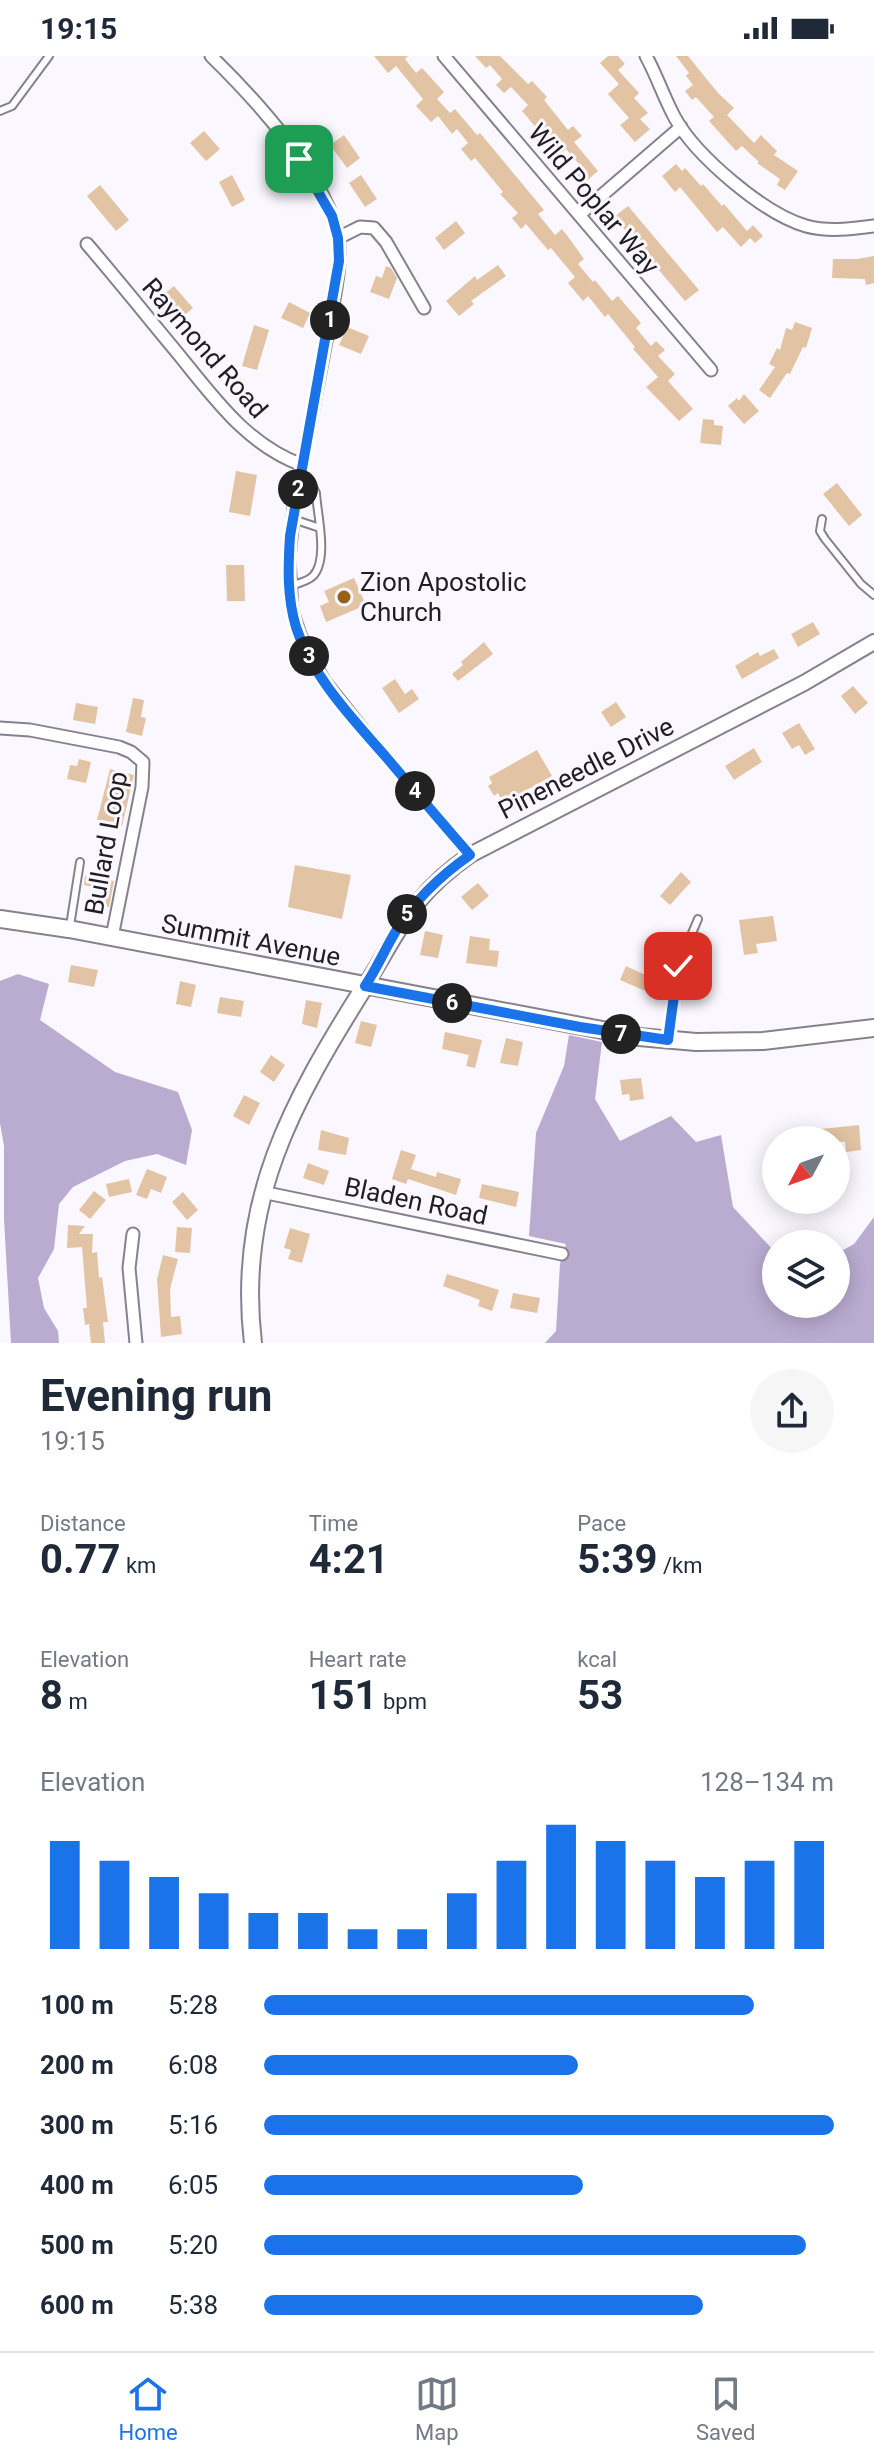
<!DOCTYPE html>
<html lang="en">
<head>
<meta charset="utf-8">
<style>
	:root { --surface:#fff; --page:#f6f6f7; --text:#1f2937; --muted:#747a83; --line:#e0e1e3; --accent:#1a73e8 }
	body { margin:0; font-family:Roboto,sans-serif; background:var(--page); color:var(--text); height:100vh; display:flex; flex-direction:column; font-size:30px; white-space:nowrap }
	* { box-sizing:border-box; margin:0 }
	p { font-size:26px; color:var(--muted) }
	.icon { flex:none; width:44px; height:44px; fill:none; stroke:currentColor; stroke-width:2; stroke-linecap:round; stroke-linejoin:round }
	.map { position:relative; height:1287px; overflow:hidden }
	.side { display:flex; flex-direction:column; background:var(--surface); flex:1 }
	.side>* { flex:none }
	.needle { width:52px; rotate:229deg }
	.fabs { position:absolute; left:762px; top:1070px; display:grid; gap:16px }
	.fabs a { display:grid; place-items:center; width:88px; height:88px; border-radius:50%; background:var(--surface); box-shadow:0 4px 20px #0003; font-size:40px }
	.pin { position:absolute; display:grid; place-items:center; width:68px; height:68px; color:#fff; margin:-34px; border-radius:16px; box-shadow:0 4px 12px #0006 }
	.km { position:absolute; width:40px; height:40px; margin:-20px; border-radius:50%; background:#222; color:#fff; font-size:22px; line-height:40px; text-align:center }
	.round { display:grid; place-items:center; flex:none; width:84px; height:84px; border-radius:42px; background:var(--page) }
	.head { display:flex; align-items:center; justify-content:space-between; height:136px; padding:0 40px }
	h1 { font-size:44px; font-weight:700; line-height:60px }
	.figures { display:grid; grid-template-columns:repeat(3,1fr); gap:12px; height:136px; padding:8px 40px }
	.figures div { display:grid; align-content:center }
	.figures b { font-size:40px; font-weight:700 }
	.figures small { font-size:22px; font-weight:400 }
	.figures p { font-size:22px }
	.chart { height:224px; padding:16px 40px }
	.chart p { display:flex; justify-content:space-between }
	.chart svg { width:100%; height:144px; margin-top:8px; stroke:var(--accent); stroke-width:6 }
	ul { padding:0 40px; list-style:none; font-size:26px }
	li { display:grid; grid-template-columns:128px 96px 1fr; align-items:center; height:60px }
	li i { height:20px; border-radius:10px; background:var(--accent) }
	.status { display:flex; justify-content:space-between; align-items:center; height:56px; padding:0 40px; background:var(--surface); direction:ltr }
	.status svg { height:22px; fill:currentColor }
	.menu { display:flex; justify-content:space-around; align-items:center; height:112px; border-top:2px solid var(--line); background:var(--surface); font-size:22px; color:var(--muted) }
	.menu a { display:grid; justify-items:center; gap:4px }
	.menu .current { color:var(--accent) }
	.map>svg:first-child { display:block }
	.forest { fill:#baabd0 }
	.building { fill:#e2c4a4 }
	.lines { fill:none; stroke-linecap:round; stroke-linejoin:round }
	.service-casing { stroke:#86818d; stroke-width:10 }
	.minor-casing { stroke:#86818d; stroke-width:15 }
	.tertiary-casing { stroke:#86818d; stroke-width:18 }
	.secondary-casing { stroke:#86818d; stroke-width:20 }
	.service { stroke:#fff; stroke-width:6 }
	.minor { stroke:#fff; stroke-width:11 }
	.tertiary { stroke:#fff; stroke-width:14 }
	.secondary { stroke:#fff; stroke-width:16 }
	.route-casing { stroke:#fff; stroke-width:16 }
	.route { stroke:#1a73e8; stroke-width:10 }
	.poi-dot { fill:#966118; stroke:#faf7ff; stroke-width:3 }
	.labels { text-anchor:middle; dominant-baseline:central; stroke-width:6; stroke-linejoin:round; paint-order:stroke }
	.street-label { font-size:26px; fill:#1f1e22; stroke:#faf7ff }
	.poi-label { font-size:26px; fill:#1f1e22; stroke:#faf7ff; text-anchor:start }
</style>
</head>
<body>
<div class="status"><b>19:15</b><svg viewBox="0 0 49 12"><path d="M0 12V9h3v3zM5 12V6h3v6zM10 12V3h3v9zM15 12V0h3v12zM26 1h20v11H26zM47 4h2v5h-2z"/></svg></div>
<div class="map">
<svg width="874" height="1287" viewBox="0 0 874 1287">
	<rect width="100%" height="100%" fill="#faf7ff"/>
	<path class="forest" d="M18 918 49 928 40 964 115 1016 178 1036 192 1074 186 1109 157 1098 125 1105 73 1131 59 1148 54 1193 38 1222 44 1252 58 1275 59 1287H11L4 1163V1090L0 1067V925Z
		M569 979 602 986 595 1043 620 1085 671 1060 696 1086 721 1079 733 1151 776 1197V1248H836V1198L854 1188 874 1161V1287H545L556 1275 560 1208 566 1188 529 1180 536 1077 564 1010Z"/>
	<path class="building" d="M374 0H408L405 3 416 17 422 12 444 36 437 43 450 57 455 53 477 79 480 77 544 154 538 158 555 179 562 173 569 182 584 203 578 208 593 226 595 224 612 245 618 240 641 267 636 272 651 290 656 285 665 294 658 300 675 318 668 325 693 353 679 365 646 331 658 321 633 293 635 291 608 258 605 261 588 240 583 245 568 227 575 221 551 192 548 194 526 168 521 173 512 162 518 157 500 138 503 136 475 102 471 105 461 93 468 87 457 73 452 78 438 60 431 66 416 50 423 43 396 10 388 17Z
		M475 0H500L528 28 532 25 547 41 544 44 568 74 573 70 582 80 574 86 598 115 583 128 571 115 579 108 566 93 559 99 522 55 528 49 511 31 504 37 496 29 502 23 490 9 486 12Z
		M608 0H618L625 8 618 14 639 37 634 42 648 57 640 63 650 73 635 86 620 69 629 62 608 38 619 28 600 7Z
		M676 0H688L718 37 734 52 727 59 754 87 761 79 777 95 774 99 798 115 785 134 777 129 780 123 757 107 759 106 742 90 736 95 709 65 714 61 696 41 692 44 685 35 693 29 686 20 689 17Z
		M204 75 220 93 206 105 190 87Z
		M344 79 360 102 347 112 330 89Z
		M676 108 682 115 685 112 701 130 703 128 722 150 724 148 747 175 753 169 763 180 755 187 750 182 741 191 723 171 717 176 680 131 675 136 662 120Z
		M232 119 245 144 232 151 219 126Z
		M361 119 377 143 365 151 349 127Z
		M100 129 129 164 116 175 87 140Z
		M628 150 699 234 685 245 614 161Z
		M456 165 465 177 444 194 435 182Z
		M874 200V227L866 229 865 223 832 222 833 203H857Z
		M498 209 506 220 471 245 474 248 459 260 446 245 475 220 477 224Z
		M386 210 391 212 397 222 389 243 370 236 376 220 382 222Z
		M174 230 193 252 181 262 162 240Z
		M289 246 310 257 303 272 281 262Z
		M795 266 812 272 806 292 803 291 790 318 787 317 770 342 759 334 775 311 769 308 777 292 780 294 786 272 792 274Z
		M254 269 269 274 257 314 242 310Z
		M347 271 369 280 361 298 339 289Z
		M744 338 759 355 744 368 728 350 737 342 739 345Z
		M703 363 714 364V369L723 370 721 389 700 387Z
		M236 415 257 419 250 460 229 456Z
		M837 427 862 459 849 470 823 438Z
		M226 509H244L245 545H227Z
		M354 522 366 549 326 566 320 550 329 546 324 535Z
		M813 566 820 578 798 591 791 578Z
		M484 586 493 598 458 625 452 618 463 609 461 606Z
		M774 593 779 602 742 623 735 610 758 596 760 600Z
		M395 623 405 638 412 633 419 643 399 657 382 632Z
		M853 630 868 647 855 658 841 640Z
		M133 642 144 644 141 661 146 662 142 680 126 676Z
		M616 646 626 661 611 671 601 656Z
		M76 647 98 651 95 668 73 664Z
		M799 667 815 693 805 699 799 689 792 693 782 677Z
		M754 692 762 706 734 724 725 710Z
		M537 694 552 720 503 747 498 737 494 740 488 730 492 727 489 721Z
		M79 703 91 706 86 727 67 723 70 709 77 710Z
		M110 713 134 719 122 770 97 764Z
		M295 809 351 819 342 863 288 851Z
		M681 816 691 826 670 849 660 840Z
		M85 820 114 825 109 851 91 848 93 831 84 829Z
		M478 827 489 840 472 854 461 841Z
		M773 860 777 885 756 888 758 897 744 899 739 864Z
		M425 875 443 879 438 902 420 899Z
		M470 880 490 883 489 894 499 895 497 911 466 907Z
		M71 909 98 914 94 931 68 926Z
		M626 910 656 924 650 937 620 924Z
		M180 925 196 929 191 951 176 948Z
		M220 941 244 945 241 961 217 957Z
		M306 944 322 947 317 972 302 968Z
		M361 965 377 969 371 991 355 987Z
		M445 976 482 984 475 1012 466 1010 469 999 442 993Z
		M506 982 523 986 518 1010 500 1007Z
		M271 999 285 1009 274 1026 260 1016Z
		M641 1022 644 1043 630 1045 629 1038 622 1039 620 1024Z
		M244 1039 260 1047 249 1069 233 1060Z
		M859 1069 861 1094 846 1096 845 1086 822 1084 821 1073Z
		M321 1074 349 1082 346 1099 318 1094Z
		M401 1094 416 1099 411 1113 436 1121 437 1116 461 1123 456 1139 408 1123 406 1128 392 1123Z
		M308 1107 329 1115 324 1129 303 1122Z
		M147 1113 167 1121 161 1137 151 1133 147 1143 136 1139Z
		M129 1123 132 1136 109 1141 106 1128Z
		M482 1128 519 1136 516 1151 479 1142Z
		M94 1135 106 1144 90 1163 79 1154Z
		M183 1136 198 1154 187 1164 172 1146Z
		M68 1169 85 1170 79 1178H93L92 1197 97 1196 99 1222 102 1221 108 1266H103L105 1287H91L89 1268 85 1269 83 1252H87L82 1191 67 1192Z
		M177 1171 192 1172 190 1197 175 1196Z
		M290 1172 310 1178 302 1207 288 1203 291 1194 284 1192Z
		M163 1199 178 1203 170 1233 171 1261 180 1260 182 1278 161 1281 157 1223Z
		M447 1218 499 1234 492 1255 478 1250 480 1244 443 1230Z
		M513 1237 540 1242 537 1257 510 1252Z"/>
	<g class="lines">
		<g class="service-casing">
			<path id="service" d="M0 55 12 50 49 0
				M293 463 320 472
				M822 463 820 475 825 483 861 528 874 539
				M289 530C296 528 307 526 313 520 329 503 317 458 316 437L313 431 300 422
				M70 870 80 806
				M669 980 678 910 698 863"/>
		</g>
		<g class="minor-casing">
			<path id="minor" d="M211 0C254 42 328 122 338 182 341 201 338 220 335 238L294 452 289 502 292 555 304 590 325 626 367 679 470 799
				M444 0 711 314
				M646 0C657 20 664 42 675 62 696 100 764 158 806 170 828 176 852 173 874 170
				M579 159 681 71
				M338 182 360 171 374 172 386 186 424 252
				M87 188C117 223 146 259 175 294 212 339 245 388 302 409
				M0 672 30 674 119 691 131 696 143 706 142 731 112 881
				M262 1136 562 1198
				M133 1178 129 1212 136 1287"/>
		</g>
		<g class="tertiary-casing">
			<path id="tertiary" d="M365 930C401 873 411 840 470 799L804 627 874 586"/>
		</g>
		<g class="secondary-casing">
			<path id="secondary" d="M0 863 69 873 639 981 696 986 763 985 874 972
				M253 1287C236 1146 292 1046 365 930"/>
		</g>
		<use href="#service" class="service"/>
		<use href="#minor" class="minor"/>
		<use href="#tertiary" class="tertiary"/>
		<use href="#secondary" class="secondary"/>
	</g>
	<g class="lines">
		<g class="route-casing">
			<path id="route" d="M299 103 332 160 338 182 339 205 290 480C288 511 287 541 296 571 312 621 353 663 386 701 414 734 442 767 470 799 440 820 415 843 396 875 385 893 377 912 365 930L580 971 668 984 678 910"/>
		</g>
		<use href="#route" class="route"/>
	</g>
	<circle class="poi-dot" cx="344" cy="541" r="8"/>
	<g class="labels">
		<g class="street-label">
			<text transform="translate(594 143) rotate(50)">Wild Poplar Way</text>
			<text transform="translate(205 292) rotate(49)">Raymond Road</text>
			<text transform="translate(586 712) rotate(-27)">Pineneedle Drive</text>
			<text transform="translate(106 787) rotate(-80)">Bullard Loop</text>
			<text transform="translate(251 884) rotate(11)">Summit Avenue</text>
			<text transform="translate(416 1145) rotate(12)">Bladen Road</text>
		</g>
		<g class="poi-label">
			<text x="360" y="526">Zion Apostolic<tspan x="360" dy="30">Church</tspan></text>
		</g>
	</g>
</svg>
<div class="fabs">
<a><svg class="needle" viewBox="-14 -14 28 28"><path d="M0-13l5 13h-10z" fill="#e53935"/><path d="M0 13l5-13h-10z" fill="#747a83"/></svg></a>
<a><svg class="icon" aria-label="layers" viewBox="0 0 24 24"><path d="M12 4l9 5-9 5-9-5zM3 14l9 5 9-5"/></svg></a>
</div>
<div class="pin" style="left:299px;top:103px;background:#1e9e55"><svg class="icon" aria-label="arrive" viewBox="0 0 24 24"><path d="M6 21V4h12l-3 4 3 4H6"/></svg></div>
<div class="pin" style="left:678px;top:910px;background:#d93025"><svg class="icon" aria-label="check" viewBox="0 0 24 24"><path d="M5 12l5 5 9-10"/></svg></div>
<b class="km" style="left:330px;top:264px">1</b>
<b class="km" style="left:298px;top:433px">2</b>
<b class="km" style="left:309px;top:600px">3</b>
<b class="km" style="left:415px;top:735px">4</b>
<b class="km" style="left:407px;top:858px">5</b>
<b class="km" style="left:452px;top:947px">6</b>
<b class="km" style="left:621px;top:978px">7</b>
</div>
<section class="side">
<div class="head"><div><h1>Evening run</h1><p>19:15</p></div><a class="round"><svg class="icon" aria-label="share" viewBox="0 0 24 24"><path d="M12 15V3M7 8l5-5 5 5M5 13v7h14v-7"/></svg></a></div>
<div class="figures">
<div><p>Distance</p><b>0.77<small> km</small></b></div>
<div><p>Time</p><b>4:21</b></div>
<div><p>Pace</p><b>5:39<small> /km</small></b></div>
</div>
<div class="figures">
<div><p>Elevation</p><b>8<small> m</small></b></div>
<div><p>Heart rate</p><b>151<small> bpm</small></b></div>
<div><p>kcal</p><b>53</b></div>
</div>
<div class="chart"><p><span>Elevation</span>128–134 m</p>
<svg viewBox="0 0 160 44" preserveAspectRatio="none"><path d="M5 44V11M15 44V17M25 44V22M35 44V27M45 44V33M55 44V33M65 44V38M75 44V38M85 44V27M95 44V17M105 44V6M115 44V11M125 44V17M135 44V22M145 44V17M155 44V11"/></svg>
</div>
<ul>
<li><b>100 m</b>5:28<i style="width:86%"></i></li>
<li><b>200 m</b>6:08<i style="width:55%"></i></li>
<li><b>300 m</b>5:16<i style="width:100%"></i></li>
<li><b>400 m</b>6:05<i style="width:56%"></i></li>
<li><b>500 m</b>5:20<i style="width:95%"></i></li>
<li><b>600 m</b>5:38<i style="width:77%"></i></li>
</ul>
</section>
<nav class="menu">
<a class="current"><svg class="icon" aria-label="home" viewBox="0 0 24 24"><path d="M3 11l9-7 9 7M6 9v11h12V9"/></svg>Home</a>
<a><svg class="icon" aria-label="map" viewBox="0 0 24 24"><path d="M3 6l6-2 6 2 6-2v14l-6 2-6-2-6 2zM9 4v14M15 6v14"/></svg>Map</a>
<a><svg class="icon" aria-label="saved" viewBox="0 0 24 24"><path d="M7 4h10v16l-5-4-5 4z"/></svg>Saved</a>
</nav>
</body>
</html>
